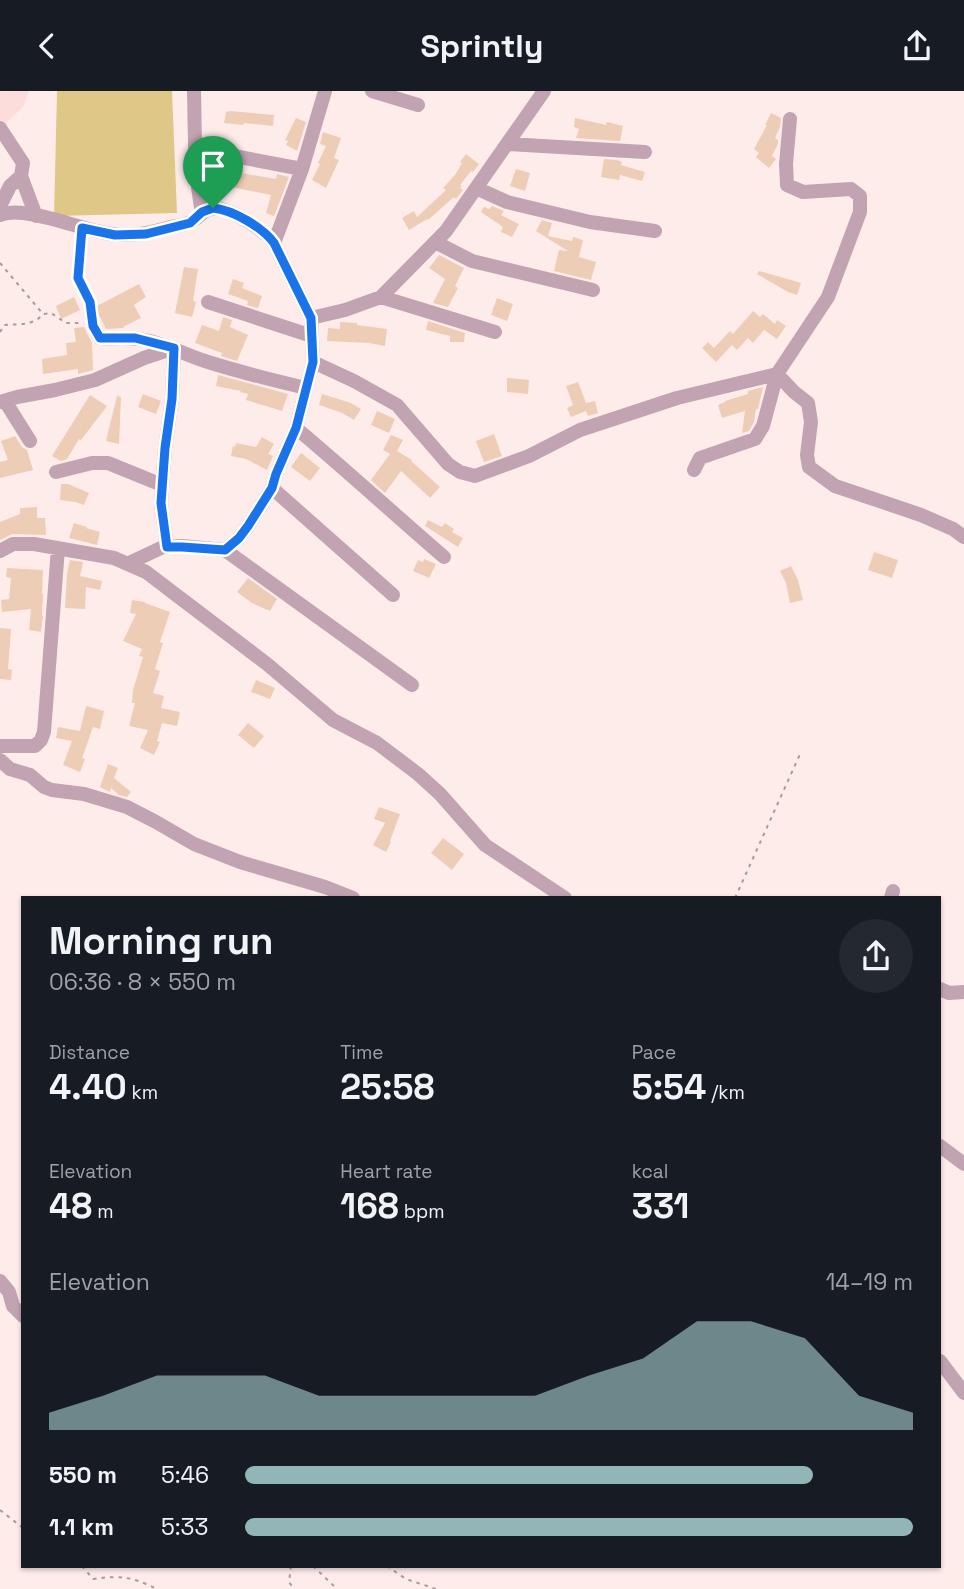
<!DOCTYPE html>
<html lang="en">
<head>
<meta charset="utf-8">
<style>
	:root { --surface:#171b24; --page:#242831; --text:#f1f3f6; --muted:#9ea1a6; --accent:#92b6b7 }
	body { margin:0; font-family:"Space Grotesk",sans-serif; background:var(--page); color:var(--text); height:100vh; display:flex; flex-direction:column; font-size:26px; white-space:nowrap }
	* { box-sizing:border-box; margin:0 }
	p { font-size:23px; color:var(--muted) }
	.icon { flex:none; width:38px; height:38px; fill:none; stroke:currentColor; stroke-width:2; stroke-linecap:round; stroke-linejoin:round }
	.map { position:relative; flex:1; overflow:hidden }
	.side { position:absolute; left:21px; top:805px; width:920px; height:672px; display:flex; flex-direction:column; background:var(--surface); border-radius:0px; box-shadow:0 2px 5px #0004 }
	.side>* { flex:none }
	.pin { position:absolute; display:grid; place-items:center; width:60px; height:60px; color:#fff; margin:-72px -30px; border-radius:50% 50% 50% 0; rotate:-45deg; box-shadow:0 0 7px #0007 }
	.pin .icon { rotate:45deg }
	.round { display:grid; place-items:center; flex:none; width:74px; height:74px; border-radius:37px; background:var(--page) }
	.head { display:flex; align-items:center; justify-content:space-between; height:119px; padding:0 28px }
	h1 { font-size:38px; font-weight:600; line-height:52px }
	.figures { display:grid; grid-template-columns:repeat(3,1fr); gap:10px; height:119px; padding:7px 28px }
	.figures div { display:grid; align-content:center }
	.figures b { font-size:35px; font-weight:600 }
	.figures small { font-size:19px; font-weight:400 }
	.figures p { font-size:19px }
	.chart { height:196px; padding:14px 28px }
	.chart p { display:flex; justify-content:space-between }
	.chart svg { width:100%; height:126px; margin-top:7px; fill:var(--accent); opacity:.7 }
	ul { padding:0 28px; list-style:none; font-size:23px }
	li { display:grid; grid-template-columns:112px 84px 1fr; align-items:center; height:52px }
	li i { height:18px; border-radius:9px; background:var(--accent) }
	header { display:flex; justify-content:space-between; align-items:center; height:91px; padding:0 28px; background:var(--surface); font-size:32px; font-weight:600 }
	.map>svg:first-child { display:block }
	.built { fill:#fddddc }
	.green { fill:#dfc887 }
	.building { fill:#eecdb6 }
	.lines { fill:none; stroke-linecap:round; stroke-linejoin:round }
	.path { stroke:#ab9a99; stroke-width:2; stroke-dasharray:3.5 5; stroke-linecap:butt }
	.minor { stroke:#c2a3b2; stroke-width:14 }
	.route-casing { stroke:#fff; stroke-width:14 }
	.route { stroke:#1a73e8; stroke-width:9 }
</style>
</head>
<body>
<header><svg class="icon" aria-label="back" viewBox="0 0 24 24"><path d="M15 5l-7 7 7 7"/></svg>Sprintly<svg class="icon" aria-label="share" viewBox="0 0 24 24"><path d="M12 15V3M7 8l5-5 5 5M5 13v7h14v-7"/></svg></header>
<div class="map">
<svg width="964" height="1498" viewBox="0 0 964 1498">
	<rect width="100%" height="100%" fill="#feeceb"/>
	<path class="built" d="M0 0H29L23 16 3 35 0 30Z"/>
	<path class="green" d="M57 0H172L177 122 54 125Z"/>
	<path class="building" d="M230 20 274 24 273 35 244 32 243 34 224 32 226 21Z
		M771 22 781 27 780 36 775 47 778 49V53L772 65 776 68 769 77 756 66 759 62 754 58 767 34H765Z
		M296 27 306 31 297 60 286 54 288 50 285 49Z
		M575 27 606 34 607 31 623 35 620 50 576 47 579 38 574 36Z
		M323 41 341 47 334 67 339 69 326 97 312 89 320 73 318 72 326 55 320 53Z
		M466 63 479 73 473 81 471 80 460 94 462 95 460 97 463 99 456 108 454 106 428 129 427 128 409 139 402 127 414 120 417 126 446 99 443 97 455 84 462 72 460 71Z
		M604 68 617 69 622 71 621 74 645 81 642 90 620 84 619 89 601 86Z
		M516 78 530 82 525 100 510 95Z
		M229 80 276 88 277 83 289 86 274 125 266 122 271 104 226 95Z
		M492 115 504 120 501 124 519 133 512 146 501 141 503 136 481 121 484 116 489 118Z
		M542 129 552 132 548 145 572 150 573 146 583 149 579 166 596 171 591 189 554 180 559 159 568 160 536 140Z
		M439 164 464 177 455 195 458 197 448 216 433 212 445 188 429 177Z
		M184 176 198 178 193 210 196 211 192 226 175 222Z
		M759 180 801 192 797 204 788 201 757 183Z
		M233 188 244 192 242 197 262 205 258 217 247 214 248 210 228 203Z
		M139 193 146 206 134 214 141 227 123 236 124 237 106 238 95 216Z
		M74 206 80 219 61 228 56 215Z
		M497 207 513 213 507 230 491 224Z
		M753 220 760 226 763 223 775 233 777 229 786 235 777 248 764 239 753 252 748 247 737 259 732 254 716 271 702 257 708 251 714 257 730 240 733 243Z
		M223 226 232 229 230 236 248 244 237 270 221 265 222 262 195 252 202 234 219 240Z
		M428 230 465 242 464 251H450V245L426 239Z
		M340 231 357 232V234L387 238 385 255 369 252 327 250 328 237 340 238Z
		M84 236 92 252 93 279 78 283V278L43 283 42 268 67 264 66 252 76 251 74 237Z
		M218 284 288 303 282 320 246 309 248 303 240 301 241 300 216 295Z
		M507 287 529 289 528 303 507 301Z
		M578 291 586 312 595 310 598 322 588 325 586 320 571 326 567 317 573 314 566 295Z
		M763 296 758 318H756L754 331 749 340 742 342 745 320 722 327 718 314 725 311V310L748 303V300Z
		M143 303 161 310 156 323 138 316Z
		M322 303 351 312 361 318 354 329 342 322 319 314Z
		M90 304 107 315 81 349 79 348 67 368 61 370 52 365Z
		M117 305 121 306 119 353 106 350Z
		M377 320 395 328 389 342 371 334Z
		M494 343 502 365 484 371 476 350Z
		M391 344 403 349 397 360 412 369 411 370 440 396 430 407 401 380 385 402 371 389 390 363 383 359Z
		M15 345 22 356 27 359 33 379 0 387V371L8 369 1 350Z
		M262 346 274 353 268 363 273 365 267 379 246 368 231 365 233 355 235 356 236 352 256 356Z
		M301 362 320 377 310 390 291 376Z
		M61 393H68L89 402 84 414 75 411 60 409Z
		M37 416V427H45L46 444 12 443 0 449V431L20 423V417Z
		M428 429 442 436 445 432 454 438 452 441 463 447 458 456 425 435Z
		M74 432 87 436 86 437 100 441 97 454 69 447Z
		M874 461 898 469 892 487 868 479Z
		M424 468 436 473 429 487 413 480 418 469 423 471Z
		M70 469 83 471 80 485 102 490 100 499 86 496 85 518 65 517 67 483Z
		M791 475 798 489 803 509 790 512 786 492 780 480Z
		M7 477 43 479 42 503H43L42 525H43L41 541 29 539 31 518 2 521 1 509 9 508 11 487 6 486Z
		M248 487 277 508 270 520 252 512 237 501Z
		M132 509 145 511V512L170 521 160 551 163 552 155 578 160 580 153 602 164 605 161 617 180 621 177 635 162 632 157 650 160 651 154 664 140 657 148 639 129 635 135 612H132L133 599 143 566 139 565 142 558 123 550 136 523 130 522Z
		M0 537 11 538 8 578 12 579 11 589 0 588Z
		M256 589 275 597 270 608 251 601Z
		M86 615 104 620 100 638 93 636 82 667 85 668 80 681 63 674 72 650 56 647 58 636 80 640Z
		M248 632 264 645 254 657 238 644Z
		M108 673 118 677 114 687 131 701 127 706 119 704 111 697 110 701 100 696Z
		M379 716 400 723 390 750 391 751 386 761 373 754 385 732 374 728Z
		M443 747 464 763 452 779 431 762Z"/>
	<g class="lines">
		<path class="path" d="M81 149 78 187 91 211 92 221
			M0 172 43 223
			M0 241 4 234C18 233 34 235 43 223L51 222 66 232H80
			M735 807 801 661
			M0 1419 23 1437
			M82 1475 93 1488C120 1484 133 1486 157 1498
			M291 1475 289 1491 294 1498
			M313 1475 337 1498
			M387 1475 406 1488 436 1498"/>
		<path class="minor" d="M194 0C195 40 194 82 202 121
			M372 0 418 14
			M0 37 23 72 21 85 36 125
			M508 53 645 61
			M196 64 213 61 302 78
			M476 97 507 111 590 131 655 140
			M0 115 10 95 21 85
			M0 124C28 113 87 143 120 144 139 144 149 142 167 137 174 135 182 135 188 132 202 127 202 115 221 118 237 122 264 139 274 152L311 227 313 271 296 337 276 383 272 397 248 435 239 447 225 459 182 455 163 456 129 472
			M435 151 472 170 593 199
			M274 152 302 78 325 0
			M381 206 495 241
			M208 211 312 245
			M311 227 345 219 381 206 446 140 544 0
			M93 235 100 247C112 248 125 246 138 248 162 251 183 263 205 270 239 281 272 289 306 297
			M313 271 354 290 397 314 448 373 460 381 475 385 529 365 580 339 677 307 777 283 828 206 860 121V105L851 98 803 101 787 94 786 73 790 28
			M5 310 30 350
			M0 311 17 306 55 299 95 289 144 267 174 257 172 308 165 357 161 412 167 456
			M296 337C346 379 394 423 444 466
			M694 379 700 367 755 348 763 335 777 283 794 301 808 312 811 331 807 364 809 376 835 395 921 424 953 438 964 446
			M56 381 92 372H108L162 394
			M272 397 393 504
			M225 459 412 594
			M0 460 13 453H34L114 467 146 481 267 573 333 629 377 652 418 683 440 703 485 754 565 807
			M0 655H35L41 649 44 641 58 457
			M0 669 10 678 30 684 44 696 52 699 84 703 127 716 156 731 194 753 240 771 325 796 353 807
			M891 807 893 800
			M940 898 949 902 964 901
			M940 1055 964 1073
			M0 1190 9 1201 13 1215 23 1225
			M940 1270 964 1302"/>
	</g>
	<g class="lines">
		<g class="route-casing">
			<path id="route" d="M213 117C233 119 262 136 274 152L311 227 313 271 296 337 276 383 272 397 248 435 239 447 225 459 182 456H167L161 412 165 357 172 308 174 257 135 247H100L93 235 90 211 78 187 82 137 115 144 146 143 190 132 202 121Z"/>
		</g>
		<use href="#route" class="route"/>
	</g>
</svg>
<div class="pin" style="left:213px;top:117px;background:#1e9e55"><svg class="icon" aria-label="arrive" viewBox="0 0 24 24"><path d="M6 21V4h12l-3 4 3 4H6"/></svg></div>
<section class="side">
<div class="head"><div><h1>Morning run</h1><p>06:36 · 8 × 550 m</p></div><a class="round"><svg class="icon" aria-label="share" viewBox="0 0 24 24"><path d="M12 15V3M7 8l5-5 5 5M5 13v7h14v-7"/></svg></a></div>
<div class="figures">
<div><p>Distance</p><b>4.40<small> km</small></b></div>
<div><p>Time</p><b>25:58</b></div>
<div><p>Pace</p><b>5:54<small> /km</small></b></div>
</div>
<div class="figures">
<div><p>Elevation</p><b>48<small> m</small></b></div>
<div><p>Heart rate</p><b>168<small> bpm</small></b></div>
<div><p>kcal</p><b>331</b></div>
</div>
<div class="chart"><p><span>Elevation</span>14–19 m</p>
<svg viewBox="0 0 160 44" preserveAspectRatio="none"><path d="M0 44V38L10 32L20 25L30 25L40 25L50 32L60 32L70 32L80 32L90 32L100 25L110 19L120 6L130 6L140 12L150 32L160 38V44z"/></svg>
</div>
<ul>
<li><b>550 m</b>5:46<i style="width:85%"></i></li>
<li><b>1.1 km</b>5:33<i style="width:100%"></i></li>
</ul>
</section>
</div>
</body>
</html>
